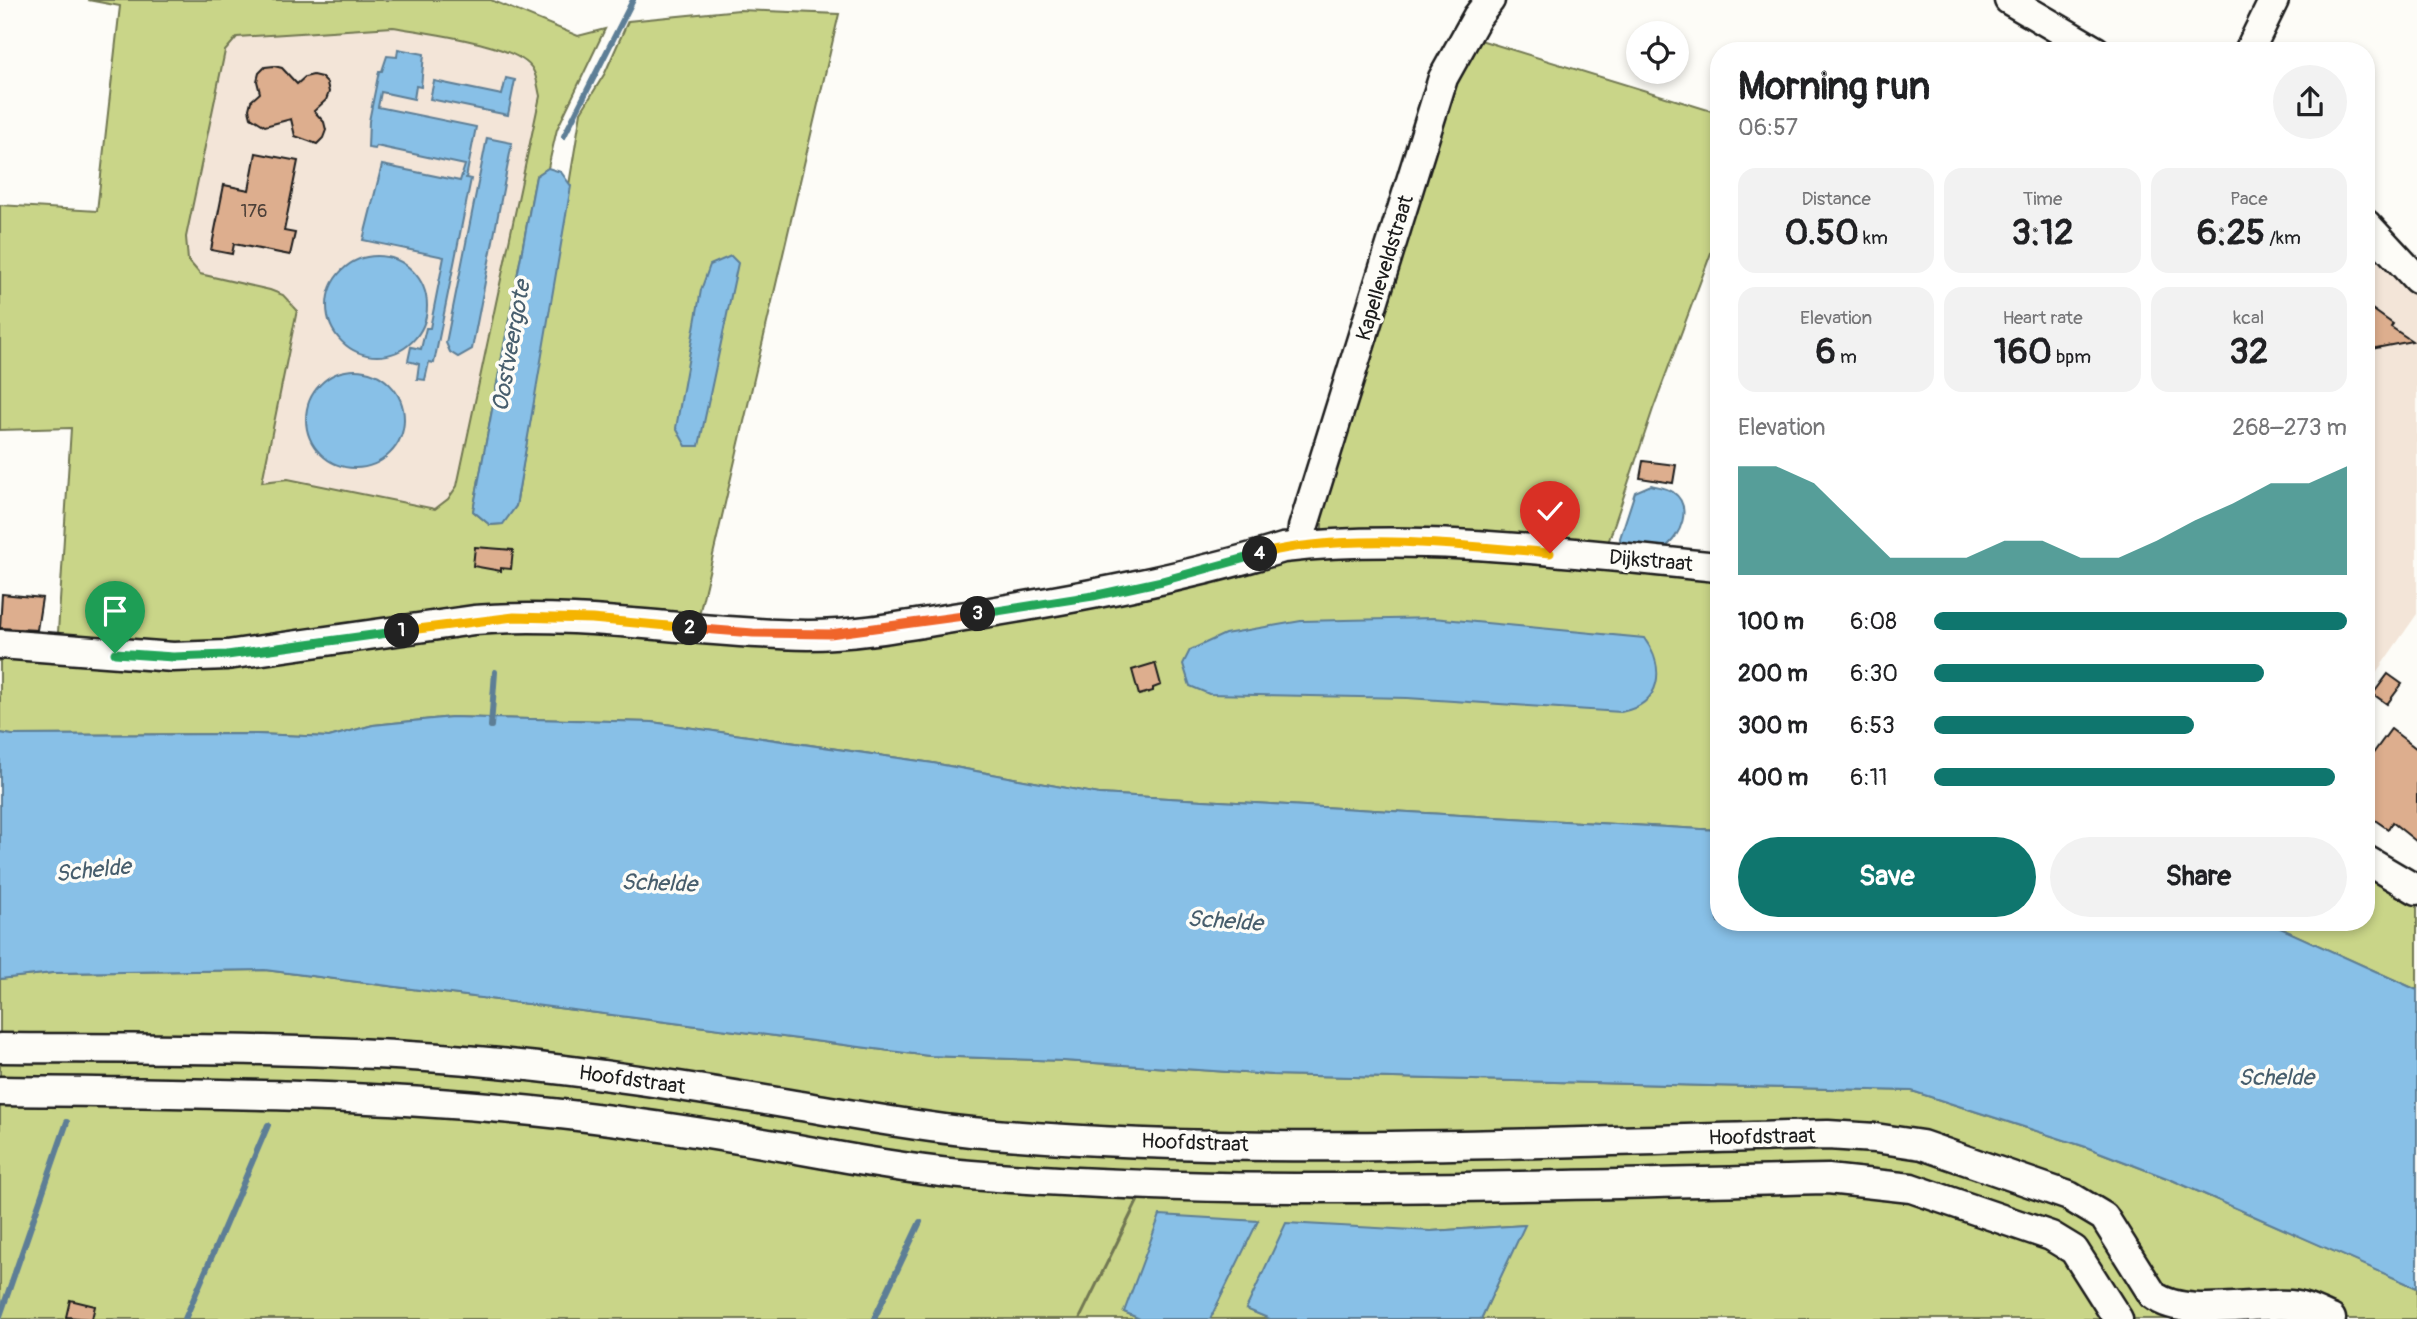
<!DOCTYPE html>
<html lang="en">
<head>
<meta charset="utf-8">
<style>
	:root { --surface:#fff; --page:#f2f2f2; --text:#202124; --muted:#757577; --accent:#0f766e }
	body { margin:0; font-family:Pangolin,sans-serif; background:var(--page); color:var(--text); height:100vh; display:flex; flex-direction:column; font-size:26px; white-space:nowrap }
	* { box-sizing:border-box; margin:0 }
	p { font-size:23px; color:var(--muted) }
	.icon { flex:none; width:38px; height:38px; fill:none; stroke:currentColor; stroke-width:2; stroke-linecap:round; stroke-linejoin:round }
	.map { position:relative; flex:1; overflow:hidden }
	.drawer { position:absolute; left:1710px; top:42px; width:665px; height:889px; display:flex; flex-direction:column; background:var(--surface); border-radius:28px; box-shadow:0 4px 10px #0003 }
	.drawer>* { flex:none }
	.controls { position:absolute; left:1626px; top:21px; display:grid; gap:14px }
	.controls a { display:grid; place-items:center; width:63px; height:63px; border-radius:50%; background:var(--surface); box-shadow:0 4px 10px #0003; font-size:35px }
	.pin { position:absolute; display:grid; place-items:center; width:60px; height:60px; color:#fff; margin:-72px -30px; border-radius:50% 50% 50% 0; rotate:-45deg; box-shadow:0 0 7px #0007 }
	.pin .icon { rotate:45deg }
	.km { position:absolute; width:35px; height:35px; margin:-18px; border-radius:50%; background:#222; color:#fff; font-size:19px; line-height:35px; text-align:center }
	.round { display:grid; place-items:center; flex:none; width:74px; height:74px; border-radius:37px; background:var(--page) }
	.summary { display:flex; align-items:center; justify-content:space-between; height:119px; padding:0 28px }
	h1 { font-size:38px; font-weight:700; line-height:52px }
	.metrics { display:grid; grid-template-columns:repeat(3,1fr); gap:10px; height:119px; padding:7px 28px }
	.metrics div { display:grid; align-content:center; border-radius:18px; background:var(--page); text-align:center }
	.metrics b { font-size:35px; font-weight:700 }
	.metrics small { font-size:19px; font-weight:400 }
	.metrics p { font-size:19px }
	.chart { height:196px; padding:14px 28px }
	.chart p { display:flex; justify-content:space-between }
	.chart svg { width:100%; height:126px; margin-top:7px; fill:var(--accent); opacity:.7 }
	.primary-button { display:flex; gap:14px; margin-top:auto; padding:14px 28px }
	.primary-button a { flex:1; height:80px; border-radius:42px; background:var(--accent); color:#fff; font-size:28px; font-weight:700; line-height:80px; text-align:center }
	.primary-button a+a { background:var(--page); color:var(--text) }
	ul { padding:0 28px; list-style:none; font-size:23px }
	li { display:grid; grid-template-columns:112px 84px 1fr; align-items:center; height:52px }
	li i { height:18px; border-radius:9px; background:var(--accent) }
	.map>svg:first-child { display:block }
	.built { fill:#f3e5d8 }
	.green { fill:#c9d588; stroke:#727852; stroke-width:2; fill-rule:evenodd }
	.water { fill:#88c0e7; stroke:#5d7e96; stroke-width:2 }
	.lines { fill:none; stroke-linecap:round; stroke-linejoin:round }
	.stream { stroke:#5d7e96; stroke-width:6 }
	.building { fill:#ddae8e; stroke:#1c1c1c; stroke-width:2 }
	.minor-casing { stroke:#1c1c1c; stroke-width:33 }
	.minor { stroke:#fdfcf7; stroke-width:28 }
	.split-1-casing { stroke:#fff; stroke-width:14 }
	.split-2-casing { stroke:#fff; stroke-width:14 }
	.split-3-casing { stroke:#fff; stroke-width:14 }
	.split-4-casing { stroke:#fff; stroke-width:14 }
	.split-5-casing { stroke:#fff; stroke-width:14 }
	.split-1 { stroke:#22a559; stroke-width:9 }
	.split-2 { stroke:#f5b400; stroke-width:9 }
	.split-3 { stroke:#f0652b; stroke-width:9 }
	.split-4 { stroke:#22a559; stroke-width:9 }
	.split-5 { stroke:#f5b400; stroke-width:9 }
	.labels { text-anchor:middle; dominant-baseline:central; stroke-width:7; stroke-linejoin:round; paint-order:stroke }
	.number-label { font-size:18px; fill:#4c4038 }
	.street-label { font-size:21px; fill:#1c1c1c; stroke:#fdfcf7 }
	.water-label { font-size:23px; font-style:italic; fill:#475e6d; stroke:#fdfcf7 }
</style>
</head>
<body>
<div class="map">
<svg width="2417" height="1319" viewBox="0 0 2417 1319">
	<rect width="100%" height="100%" fill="#fdfcf7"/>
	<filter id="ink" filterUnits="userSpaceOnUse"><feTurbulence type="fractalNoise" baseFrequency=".0143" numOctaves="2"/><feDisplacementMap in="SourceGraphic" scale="14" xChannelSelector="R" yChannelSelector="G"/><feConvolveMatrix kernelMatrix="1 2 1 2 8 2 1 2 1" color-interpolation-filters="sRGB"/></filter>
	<g filter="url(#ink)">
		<path class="built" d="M393 27 464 40 510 52 532 68 540 96 457 486 448 499 435 509 288 479 262 482 297 310 283 295 270 290 200 274 188 260 186 237 225 50 238 37Z
			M2366 236 2417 295V614L2366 687Z"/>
		<path class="green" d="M88 0H491L578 36 605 29 557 129 548 168 536 176 473 511 490 525 502 524 516 506 581 112 605 73 628 21 739 10 839 14 699 615 823 622 891 617 1091 583 1233 550 1303 528 1322 529V504L1453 88 1477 39 1718 113V234L1653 409 1607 546 1718 555V830L1099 794 933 763 652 722 452 717 373 725 329 737 256 734 12 735 0 733V644L57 648 71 428 0 430V205L97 211 120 6ZM393 27C422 32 520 44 533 70 537 77 538 88 540 96L457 486 448 499 435 509 288 479 262 482 297 310 283 295 270 290 200 274 188 260 186 237 225 51 237 37Z
			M2366 865 2417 895V990L2267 922H2366Z
			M265 970 929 1056 1064 1061 1273 1075 1912 1091 2086 1147 2172 1180 2384 1273 2417 1288V1319H2132L2097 1265 1915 1180H1352L969 1165 627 1113 0 1084V979L52 973Z
			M0 1091 277 1096 1145 1184 1079 1319H0Z
			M1868 1187 2044 1245 2065 1260 2108 1319H1481L1524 1225 1431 1231 1247 1309 1270 1319H1210L1257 1221 1124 1312 1140 1319H1080L1143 1191Z"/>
		<path class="water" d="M398 49 424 54 421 87 416 86 414 99 381 92 378 107 476 127 466 178 471 179 434 363 429 362 425 380 417 379 419 364 408 361 411 347 421 349 426 328H430L444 257 363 240 382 165 460 181 465 165 376 146 375 149 368 148 369 121 379 71H382L387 56 397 57Z
			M506 78 515 80 508 115 430 99 434 81 502 95Z
			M487 138 512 143 472 349 458 357 450 352 446 343Z
			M548 168 561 172 571 186 516 506 503 524 490 525 473 511 536 176Z
			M731 256 738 263 699 446H686L676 428 701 290 710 265Z
			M327 306a50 50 0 1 1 100 0a50 50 0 1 1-100 0Z
			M306 419a49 49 0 1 1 98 0a49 49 0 1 1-98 0Z
			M1651 485C1658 487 1667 488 1673 492 1693 506 1681 537 1664 548L1621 545 1620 538 1635 492Z
			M1433 618 1644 638C1666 668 1662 704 1621 712L1407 698 1209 694 1190 686 1183 664 1190 650 1225 634 1301 621Z
			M452 717 652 722 933 763 1099 794 1718 830V922H2267L2417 990V1288L2172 1180 2086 1147 1912 1091 1273 1075 1064 1061 929 1056 265 970 52 973 0 979V733L12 735 256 734 329 737 373 725Z
			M1160 1215 1258 1221 1210 1319H1140L1124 1312Z
			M1286 1223 1431 1231 1525 1225 1481 1319H1270L1246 1309Z"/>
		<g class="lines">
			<path class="stream" d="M564 136 633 0
				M491 726 495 672
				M0 1316 67 1122
				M185 1319 268 1125
				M874 1319 920 1222"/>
		</g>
		<path class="building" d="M274 66 282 68 297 84 305 77 313 75 321 77 327 83 329 92 326 100 314 111 324 122 326 130 323 138 317 144 295 136 291 119 265 126 251 117 249 109 251 101 260 93 257 81 259 73 265 67Z
			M256 153 298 161 284 231 295 233 290 255 234 244 232 254 211 250 224 185 249 190Z
			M2372 309 2393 324 2391 327 2412 341 2366 350V317Z
			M1643 461 1676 465 1673 483 1640 478Z
			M475 547 513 550 511 569 501 568V571L473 566Z
			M2 594 42 598 37 630 0 628Z
			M1155 663 1161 685 1153 688V691L1139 695 1132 670Z
			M2388 674 2402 684 2387 704 2373 694Z
			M2391 729 2417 749V842L2392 822 2388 829 2366 814V763Z
			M70 1300 95 1306 92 1319 66 1317Z"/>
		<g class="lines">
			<g class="minor-casing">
				<path id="minor" d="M2009 0 2096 51
					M2249 51 2274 0
					M2366 224 2417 279
					M1301 546 1303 528 1443 78 1477 17 1490 0
					M0 644 173 657 227 655 474 620C586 611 697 634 808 635 863 635 918 623 972 615 1077 598 1181 579 1283 548 1422 532 1579 554 1718 567
					M2366 860 2417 890
					M0 1048C162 1049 327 1047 488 1062 589 1071 689 1087 789 1104 850 1114 910 1126 971 1132 1256 1158 1543 1142 1828 1135L1875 1138 1922 1145 2069 1196 2104 1217 2153 1295C2184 1319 2251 1302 2290 1305 2304 1306 2319 1314 2331 1319
					M0 1091C187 1093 375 1093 561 1114 650 1124 738 1138 825 1154 874 1163 922 1171 971 1175 1256 1198 1542 1185 1828 1179L1911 1188 2051 1236 2074 1250 2118 1319"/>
			</g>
			<use href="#minor" class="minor"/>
		</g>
	</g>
	<g class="lines" filter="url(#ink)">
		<g class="split-1-casing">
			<path id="split-1" d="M115 653 173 657 227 655 402 631"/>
		</g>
		<g class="split-2-casing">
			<path id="split-2" d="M402 631 514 617 592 619 690 628"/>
		</g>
		<g class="split-3-casing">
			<path id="split-3" d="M690 628 753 633 830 634 978 614"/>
		</g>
		<g class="split-4-casing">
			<path id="split-4" d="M978 614 1093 596 1162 581 1260 554"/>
		</g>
		<g class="split-5-casing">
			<path id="split-5" d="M1260 554C1347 532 1461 545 1550 553"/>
		</g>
		<use href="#split-1" class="split-1"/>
		<use href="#split-2" class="split-2"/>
		<use href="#split-3" class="split-3"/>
		<use href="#split-4" class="split-4"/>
		<use href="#split-5" class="split-5"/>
	</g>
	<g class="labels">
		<g class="number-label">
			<text x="254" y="211">176</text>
		</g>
		<g class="street-label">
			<text transform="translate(1385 268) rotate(-73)">Kapelleveldstraat</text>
			<text transform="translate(1651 561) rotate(5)">Dijkstraat</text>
			<text transform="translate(632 1080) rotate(8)">Hoofdstraat</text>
			<text transform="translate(1762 1137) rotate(-1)">Hoofdstraat</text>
			<text transform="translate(1195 1143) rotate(2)">Hoofdstraat</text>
		</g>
		<g class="water-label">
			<text transform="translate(511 346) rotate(-80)">Oostveergote</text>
			<text transform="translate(93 870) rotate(-6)">Schelde</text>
			<text transform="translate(659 883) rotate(2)">Schelde</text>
			<text transform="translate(1225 921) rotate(4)">Schelde</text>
			<text x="2276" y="1077">Schelde</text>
		</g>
	</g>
</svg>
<div class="controls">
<a><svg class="icon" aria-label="locate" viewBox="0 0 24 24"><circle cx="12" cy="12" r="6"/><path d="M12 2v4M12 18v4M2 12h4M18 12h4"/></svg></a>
</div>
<div class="pin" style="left:115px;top:653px;background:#1e9e55"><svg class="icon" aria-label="arrive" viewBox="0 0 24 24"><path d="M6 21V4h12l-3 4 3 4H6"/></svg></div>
<div class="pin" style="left:1550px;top:553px;background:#d93025"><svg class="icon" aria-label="check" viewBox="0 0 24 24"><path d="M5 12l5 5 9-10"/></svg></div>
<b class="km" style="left:402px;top:631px">1</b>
<b class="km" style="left:690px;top:628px">2</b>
<b class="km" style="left:978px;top:614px">3</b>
<b class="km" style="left:1260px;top:554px">4</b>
<section class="drawer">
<div class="summary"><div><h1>Morning run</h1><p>06:57</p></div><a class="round"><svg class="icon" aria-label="share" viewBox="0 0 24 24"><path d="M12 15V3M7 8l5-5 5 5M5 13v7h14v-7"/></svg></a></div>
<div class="metrics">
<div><p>Distance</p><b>0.50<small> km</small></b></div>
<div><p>Time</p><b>3:12</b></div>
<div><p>Pace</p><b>6:25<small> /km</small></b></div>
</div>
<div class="metrics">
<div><p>Elevation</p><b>6<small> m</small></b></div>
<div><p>Heart rate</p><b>160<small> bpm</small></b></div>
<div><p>kcal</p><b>32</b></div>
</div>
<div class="chart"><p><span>Elevation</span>268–273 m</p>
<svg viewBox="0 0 160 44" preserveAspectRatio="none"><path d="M0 44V6L10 6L20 12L30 25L40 38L50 38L60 38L70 32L80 32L90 38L100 38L110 32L120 25L130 19L140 12L150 12L160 6V44z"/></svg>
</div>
<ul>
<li><b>100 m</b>6:08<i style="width:100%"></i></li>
<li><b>200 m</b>6:30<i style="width:80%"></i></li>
<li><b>300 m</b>6:53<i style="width:63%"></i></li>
<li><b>400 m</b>6:11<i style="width:97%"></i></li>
</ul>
<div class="primary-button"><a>Save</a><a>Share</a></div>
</section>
</div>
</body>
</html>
